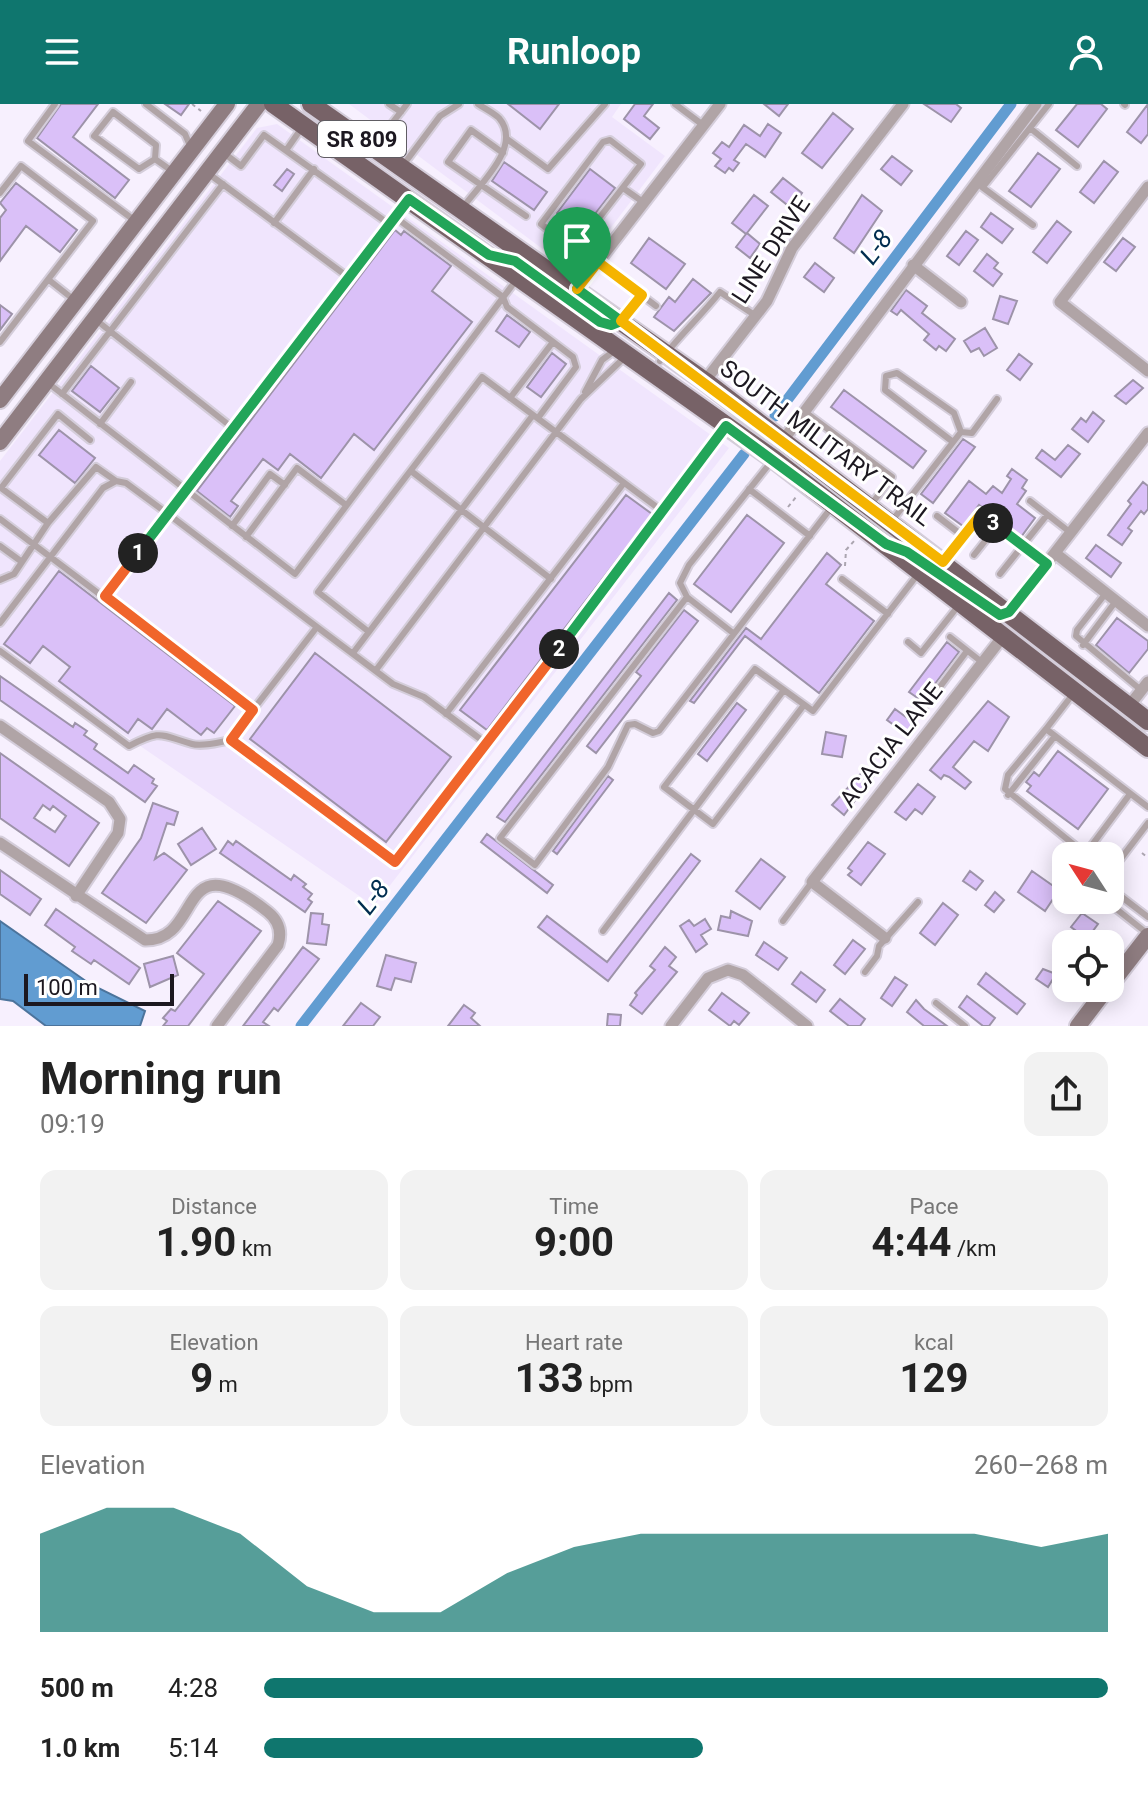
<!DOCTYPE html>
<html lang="en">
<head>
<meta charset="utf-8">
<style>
	:root { --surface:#fff; --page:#f2f2f2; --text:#222; --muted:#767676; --accent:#0f766e }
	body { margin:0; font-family:Roboto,sans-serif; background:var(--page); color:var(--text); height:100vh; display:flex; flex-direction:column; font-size:30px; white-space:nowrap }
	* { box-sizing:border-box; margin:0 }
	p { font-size:26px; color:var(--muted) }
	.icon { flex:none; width:44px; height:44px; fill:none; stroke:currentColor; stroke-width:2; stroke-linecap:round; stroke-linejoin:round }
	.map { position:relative; height:922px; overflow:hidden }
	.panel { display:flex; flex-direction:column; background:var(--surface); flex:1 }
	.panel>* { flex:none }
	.needle { width:52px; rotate:306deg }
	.controls { position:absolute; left:1052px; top:738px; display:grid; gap:16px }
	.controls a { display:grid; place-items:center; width:72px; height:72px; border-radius:16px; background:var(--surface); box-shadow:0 4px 20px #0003; font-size:40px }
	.scale { position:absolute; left:24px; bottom:20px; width:150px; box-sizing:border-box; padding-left:8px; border:4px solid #1c1820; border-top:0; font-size:22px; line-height:28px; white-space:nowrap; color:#1c1820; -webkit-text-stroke:6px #fff; paint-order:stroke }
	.pin { position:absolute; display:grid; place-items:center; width:68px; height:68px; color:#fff; margin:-82px -34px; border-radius:50% 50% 50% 0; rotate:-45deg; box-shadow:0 0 8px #0007 }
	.pin .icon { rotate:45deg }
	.km { position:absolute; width:40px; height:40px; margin:-20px; border-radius:50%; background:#222; color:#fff; font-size:22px; line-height:40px; text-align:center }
	.round { display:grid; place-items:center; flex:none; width:84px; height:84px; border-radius:16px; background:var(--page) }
	.head { display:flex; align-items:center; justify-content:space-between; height:136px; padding:0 40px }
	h1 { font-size:44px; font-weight:700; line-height:60px }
	.figures { display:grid; grid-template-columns:repeat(3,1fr); gap:12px; height:136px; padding:8px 40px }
	.figures div { display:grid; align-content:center; border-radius:16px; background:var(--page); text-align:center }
	.figures b { font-size:40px; font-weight:700 }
	.figures small { font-size:22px; font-weight:400 }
	.figures p { font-size:22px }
	.chart { height:224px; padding:16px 40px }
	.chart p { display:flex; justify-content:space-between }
	.chart svg { width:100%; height:144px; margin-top:8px; fill:var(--accent); opacity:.7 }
	ul { padding:0 40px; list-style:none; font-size:26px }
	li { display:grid; grid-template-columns:128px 96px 1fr; align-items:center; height:60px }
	li i { height:20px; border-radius:10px; background:var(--accent) }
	header { display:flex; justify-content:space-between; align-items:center; height:104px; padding:0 40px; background:var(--accent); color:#fff; font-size:36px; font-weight:700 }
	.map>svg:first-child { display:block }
	.built { fill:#f0e5fd }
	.water { fill:#619cd1; stroke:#4c749c; stroke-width:2 }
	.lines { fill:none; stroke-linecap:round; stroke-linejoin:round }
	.canal { stroke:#619cd1; stroke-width:11 }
	.building { fill:#dac0f8; stroke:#9d93a9; stroke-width:2; fill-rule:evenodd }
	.lane-casing { stroke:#d4cdda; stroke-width:10 }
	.street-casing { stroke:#d4cdda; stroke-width:15 }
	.secondary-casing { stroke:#d4cdda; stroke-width:20 }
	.primary-casing { stroke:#d4cdda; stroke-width:22 }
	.path { stroke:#aba5b0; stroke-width:2; stroke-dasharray:4 4; stroke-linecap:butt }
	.lane { stroke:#b0a4a6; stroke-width:6 }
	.street { stroke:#b0a4a6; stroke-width:11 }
	.secondary { stroke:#8f7d81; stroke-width:16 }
	.primary { stroke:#776267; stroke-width:18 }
	.split-1-casing { stroke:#fff; stroke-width:16 }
	.split-2-casing { stroke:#fff; stroke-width:16 }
	.split-3-casing { stroke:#fff; stroke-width:16 }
	.split-4-casing { stroke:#fff; stroke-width:16 }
	.split-1 { stroke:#22a559; stroke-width:10 }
	.split-2 { stroke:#f0652b; stroke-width:10 }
	.split-3 { stroke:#22a559; stroke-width:10 }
	.split-4 { stroke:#f5b400; stroke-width:10 }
	.labels { text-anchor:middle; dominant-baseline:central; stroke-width:6; stroke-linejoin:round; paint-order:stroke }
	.shield { fill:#fff; stroke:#605d63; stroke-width:2 }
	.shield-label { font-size:22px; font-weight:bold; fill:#1c1820 }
	.street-label { font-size:24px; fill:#1c1820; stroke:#fff }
	.water-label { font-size:26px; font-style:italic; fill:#002d4f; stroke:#fff }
</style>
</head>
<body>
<header><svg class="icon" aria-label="menu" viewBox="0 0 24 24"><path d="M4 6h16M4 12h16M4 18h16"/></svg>Runloop<svg class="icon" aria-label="person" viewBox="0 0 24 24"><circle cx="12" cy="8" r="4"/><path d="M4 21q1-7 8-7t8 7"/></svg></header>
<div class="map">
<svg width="1148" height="922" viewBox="0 0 1148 922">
	<rect width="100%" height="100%" fill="#f7f0fe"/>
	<path class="built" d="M349 0H621L612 13 665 52 576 170Z
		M277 20 729 344 374 802 0 546V357L257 24Z"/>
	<path class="water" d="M0 817 90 880 145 907 140 922H46L13 897 0 895Z"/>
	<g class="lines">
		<path class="canal" d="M775 312 1011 0
			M301 922 744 350"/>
	</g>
	<path class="building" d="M61 0H98L73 33 129 76 115 94 37 34Z
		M165 0H189L181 11Z
		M508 0H559L540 25Z
		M635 0H653L644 12 659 24 650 35 624 15Z
		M764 0H788L779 12Z
		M924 0H956L961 4 951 18Z
		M1077 0H1101L1107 5 1078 43 1056 26Z
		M1148 0V30L1141 39 1127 28Z
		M833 9 853 25 822 64 802 49Z
		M768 20 781 29 765 53 746 40 734 56 739 59 733 67 729 64 725 69 715 62 721 55 713 49 722 38 729 43 744 21 760 32Z
		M1038 49 1060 65 1031 103 1009 87Z
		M892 52 912 67 901 81 881 65Z
		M1104 57 1118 68 1094 99 1080 88Z
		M504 58 547 88 534 106 492 77Z
		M287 65 294 70 282 87 274 81Z
		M590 65 615 84 581 128 557 109Z
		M783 74 802 89 791 104 771 88Z
		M16 79 77 126 60 148 26 122 0 157V114L6 106 0 99Z
		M754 91 768 102 747 129 760 140 750 154 736 143 746 130 732 119Z
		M862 91 882 107 854 149 834 134Z
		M991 109 1013 125 1002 139 981 123Z
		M1057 117 1071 128 1047 159 1033 148Z
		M395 126 401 131 404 127 451 162 432 187 472 218 374 346 354 330 321 374 290 350 278 366 263 355 231 397 238 402 230 413 197 387Z
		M966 127 978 136 959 161 947 152Z
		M649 134 685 160 666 185 631 159Z
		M1123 134 1135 143 1116 167 1104 158Z
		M987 150 998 159 994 164 1002 170 993 182 974 167Z
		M815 159 834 174 824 188 804 173Z
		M693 175 711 189 674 227 654 213 669 193 675 198Z
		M906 186 927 202 922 209 955 235 946 247 939 242 936 246 924 236 929 230 901 206 897 211 891 207Z
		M1000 192 1017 197 1008 220 993 215Z
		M0 201 12 210 0 226Z
		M507 211 530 228 519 243 496 227Z
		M985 224 997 244 984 252 979 244 971 248 964 237Z
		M552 249 566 260 541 293 527 283Z
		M1019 250 1032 260 1020 276 1007 266Z
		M91 262 119 284 100 308 72 287Z
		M1133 276 1143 284 1126 300 1115 292Z
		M844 286 926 347 913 364 831 303Z
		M1093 308 1104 317 1088 338 1072 325 1081 314 1086 318Z
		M59 326 95 354 75 379 39 351Z
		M963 335 975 343 933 399 921 390Z
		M1068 341 1080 350 1061 373 1036 354 1042 346 1055 356Z
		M1012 365 1027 376 1022 384 1026 387 1017 400 1035 414 1021 433 979 401 963 422 945 409 969 377 986 390 993 382 1002 389 1011 375 1007 372Z
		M1143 378 1148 382V405L1144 410 1141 407 1128 424 1132 427 1122 441 1108 431 1131 400 1128 397Z
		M626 391 652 410 487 626 460 606Z
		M747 411 784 439 731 508 694 480Z
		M1096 441 1121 459 1111 473 1086 454Z
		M827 449 841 461 826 480 874 517 819 589 745 532 694 599 690 597 746 524 761 535Z
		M59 467 235 602 214 629 207 624 201 631 167 605 152 625 138 615 128 629 59 577 70 563 43 542 30 559 4 540Z
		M669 489 677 496 505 718 497 713Z
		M684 506 698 517 596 649 587 642 641 572 636 568Z
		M1117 514 1148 537V545L1129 569 1096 541Z
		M947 538 959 548 922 597 909 588Z
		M315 549 451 653 386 738 250 635Z
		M0 572 73 623 75 619 87 627 84 631 97 640 94 645 128 669 134 661 154 675 152 679 157 682 145 698 0 596Z
		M988 597 1009 613 988 647 974 637 953 663 971 678 965 685 949 673 944 671 941 675 930 666Z
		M737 599 746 606 707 657 698 650Z
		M895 605 914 619 906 630 887 616Z
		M826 628 846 632 842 653 822 650Z
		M1058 647 1108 685 1078 725 1027 687 1031 682 1026 678 1034 668 1039 672Z
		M0 649 99 719 69 762 0 714ZM43 701 50 706 53 702 66 712 55 728 34 714Z
		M866 664 875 670 844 711 832 701Z
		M608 672 613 676 557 750 553 747Z
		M918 680 935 693 922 710 915 705 906 716 895 708Z
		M153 699 178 708 174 721 167 719 155 755 164 749 187 766 146 819 102 789 141 734Z
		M202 724 216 745 191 761 178 740Z
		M487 730 553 781 547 789 481 738Z
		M228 737 233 741 236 737 291 776 294 771 306 780 303 783 312 790 308 795 312 798 305 808 220 749Z
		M868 738 885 750 861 781 848 771 852 767 848 764Z
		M691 750 700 757 608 877 538 823 547 812 607 858Z
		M761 755 785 773 760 805 736 787Z
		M0 766 41 795 30 811 0 790Z
		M970 767 983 777 976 786 963 777Z
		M1032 767 1059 786 1045 807 1018 788Z
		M995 788 1004 796 994 808 985 801Z
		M218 797 261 827 188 922H163L167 917 163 914 171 905 175 907 204 870 177 849Z
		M943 799 958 811 935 841 920 829Z
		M56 805 140 864 129 880 94 856 91 860 72 847 75 843 45 821Z
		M731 807 752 817 748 832 718 826 721 812 730 814Z
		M311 809 323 810 322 820 329 821 326 841 307 839Z
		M1082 809 1098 820 1087 835 1071 823Z
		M705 815 711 825 701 831 707 840 696 848 680 822 689 816 694 822Z
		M853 836 865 845 845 870 834 861Z
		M764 838 787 854 778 866 756 851Z
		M303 843 319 855 278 907 274 904 263 918 269 922H243Z
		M665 843 676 853 669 862 677 868 642 910 630 901 637 891 635 889 655 866 650 862Z
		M386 851 416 859 411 878 395 874 391 886 377 882Z
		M173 852 178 871 150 883 144 860Z
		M1043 865 1056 870 1048 883 1036 875Z
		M801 868 825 886 816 898 792 880Z
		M986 869 1025 900 1017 910 978 880Z
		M895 873 907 881 892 902 881 894Z
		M722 889 749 909 739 921 734 917 730 922 709 906Z
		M967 892 995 914 989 922H983L959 903Z
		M840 895 865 915 860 922H849L830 907Z
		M916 896 924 905 947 922H924L907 908Z
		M361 899 380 913 373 922H343Z
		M464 901 475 909 471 914 480 922H448Z
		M608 910 621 911 620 922H607Z"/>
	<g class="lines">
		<g class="lane-casing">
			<path id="lane" d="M55 0 28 37 134 116
				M146 0 185 30 191 44
				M389 0 401 8
				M675 0 703 21
				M1124 0 1125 1
				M1030 24 1077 62
				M507 35 548 65 605 0
				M376 40 407 0
				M287 45 301 25
				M503 49 471 26 448 58 526 112
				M225 50 241 62 264 31 389 120
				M155 55 139 65 94 32 113 8 156 41 155 55 172 67
				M404 60 440 12 459 0
				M209 70 348 173
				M982 83 1033 121
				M983 83 1049 0
				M623 84 643 98
				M0 89 21 62 93 117 0 238
				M464 102C480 80 523 42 499 14 494 9 484 4 478 0
				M395 113 503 193 507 203 573 253 576 263 538 314
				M274 119 314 65
				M598 158 656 202
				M547 164 579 140 641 60 610 36 603 38 541 120 571 143
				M49 176 73 195
				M623 214 642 191
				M96 216 234 325
				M660 257C679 232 701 212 720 188L756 212
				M48 279 295 470 517 175
				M585 288 602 256 614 247
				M62 290 223 80
				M510 294 553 238
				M805 308 892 373 870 402
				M100 320 131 278
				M90 336 58 310 1 384 48 419 96 363 116 377
				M953 338 885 286 886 272 897 269 954 309 961 328
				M771 358 689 461 680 479 687 493 500 734 535 761 608 663 628 621 635 620 653 629 659 627 831 404
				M411 367 551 475
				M749 385 810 432
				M1030 397 1071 429
				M937 412 963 432
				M0 415 253 606 317 523 393 580 424 593 487 640
				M891 418 961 328 972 329 997 295
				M232 422 270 370 285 381
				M246 433 297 364 346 401
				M0 442 22 458
				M974 451 997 422
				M943 458 981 410 1047 460
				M1000 470 1047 411
				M842 475 888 510
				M0 476 14 470 48 419
				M1106 489 1077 526 1076 532 1141 586
				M105 492 407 97
				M687 493 733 529
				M0 519 103 384 116 377 126 379 168 410 317 523
				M369 528 318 488 482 273 662 407
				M950 533 983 559
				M908 538 921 549 959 501
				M1083 541 1116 497
				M0 547 129 642C162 625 160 631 192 640 203 643 220 638 231 636L253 606
				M353 549 533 311
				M376 566 581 295 625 253
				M927 600 967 547
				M804 601 713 720 664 683 755 565 813 607 918 470
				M446 610 624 379
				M1046 625 1073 590
				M231 636 395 758 724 325
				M1008 691 1055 632
				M1086 749 1130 690
				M1088 752 1005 685 1008 671 1046 625 1148 703
				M1110 769 1148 719
				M1110 784 1148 813
				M1105 796 1148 830
				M783 817 812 778
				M603 827 784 586
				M865 868 877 852 879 842 918 798
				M936 899 965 922"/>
		</g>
		<g class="street-casing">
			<path id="street" d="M1148 83 1060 198 1148 267
				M913 161 961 198
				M577 185 720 0
				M705 277 767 197 792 144 903 0
				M784 335 1036 0
				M1055 449 1148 522
				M1009 508 1148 329
				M1129 602 1148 578
				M0 622 109 698 120 715 118 729 76 792
				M0 739 145 836C204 837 175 734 268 808 279 817 282 828 278 841L217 922
				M885 834 812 778 1004 531
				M671 922 708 874 728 866 743 871 807 922"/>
		</g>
		<g class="secondary-casing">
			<path id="secondary" d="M0 296 227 0
				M0 338 259 0
				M1110 881 1148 832
				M1078 922 1107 884"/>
		</g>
		<g class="primary-casing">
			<path id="primary" d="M273 0 774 355 1148 644
				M311 0 705 277 1148 617"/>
		</g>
		<path class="path" d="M192 0 201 7
			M788 403 796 393
			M845 462 846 446 854 437
			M1142 749 1148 754"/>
		<use href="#lane" class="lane"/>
		<use href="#street" class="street"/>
		<use href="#secondary" class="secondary"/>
		<use href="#primary" class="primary"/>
	</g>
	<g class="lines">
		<g class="split-1-casing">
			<path id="split-1" d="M138 449 409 95 489 151 515 157 600 218 611 221 621 217 577 185"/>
		</g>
		<g class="split-2-casing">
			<path id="split-2" d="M138 449 105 492 253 606 231 636 395 758 559 545"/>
		</g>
		<g class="split-3-casing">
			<path id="split-3" d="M559 545 726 322 886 440 907 448 1000 511 1009 508 1047 460 993 419"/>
		</g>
		<g class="split-4-casing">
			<path id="split-4" d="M577 185 598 158 642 191 621 217 943 458 981 410 993 419"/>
		</g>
		<use href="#split-1" class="split-1"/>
		<use href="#split-2" class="split-2"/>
		<use href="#split-3" class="split-3"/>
		<use href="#split-4" class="split-4"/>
	</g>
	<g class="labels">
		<rect class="shield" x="318" y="17" width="88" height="36" rx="6"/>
		<g class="shield-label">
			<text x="362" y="35">SR 809</text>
		</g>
		<g class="street-label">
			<text transform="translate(771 146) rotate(-57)">LINE DRIVE</text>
			<text transform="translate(826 339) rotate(37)">SOUTH MILITARY TRAIL</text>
			<text transform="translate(891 641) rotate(-52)">ACACIA LANE</text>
		</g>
		<g class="water-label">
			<text transform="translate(876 143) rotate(-53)">L-8</text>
			<text transform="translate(373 793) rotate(-52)">L-8</text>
		</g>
	</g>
</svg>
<div class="controls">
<a><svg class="needle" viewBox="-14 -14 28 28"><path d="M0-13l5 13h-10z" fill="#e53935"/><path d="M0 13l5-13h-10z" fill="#767676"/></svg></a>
<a><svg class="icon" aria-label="locate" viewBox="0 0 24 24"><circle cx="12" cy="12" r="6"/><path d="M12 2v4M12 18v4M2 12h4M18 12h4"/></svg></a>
</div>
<div class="scale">100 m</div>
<div class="pin" style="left:577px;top:185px;background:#1e9e55"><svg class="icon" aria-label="arrive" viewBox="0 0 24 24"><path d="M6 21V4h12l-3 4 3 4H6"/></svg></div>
<b class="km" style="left:138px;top:449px">1</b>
<b class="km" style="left:559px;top:545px">2</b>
<b class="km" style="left:993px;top:419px">3</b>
</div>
<section class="panel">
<div class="head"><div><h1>Morning run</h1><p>09:19</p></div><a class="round"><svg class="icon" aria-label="share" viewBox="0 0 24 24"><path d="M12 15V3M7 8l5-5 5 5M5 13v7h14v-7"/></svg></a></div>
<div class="figures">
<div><p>Distance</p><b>1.90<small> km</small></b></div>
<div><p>Time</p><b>9:00</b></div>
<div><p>Pace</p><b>4:44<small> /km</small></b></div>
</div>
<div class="figures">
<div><p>Elevation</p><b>9<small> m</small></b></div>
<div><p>Heart rate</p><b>133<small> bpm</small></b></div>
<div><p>kcal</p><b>129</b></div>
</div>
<div class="chart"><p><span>Elevation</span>260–268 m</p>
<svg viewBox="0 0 160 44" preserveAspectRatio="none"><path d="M0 44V14L10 6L20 6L30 14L40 30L50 38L60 38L70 26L80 18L90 14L100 14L110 14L120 14L130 14L140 14L150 18L160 14V44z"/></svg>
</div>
<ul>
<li><b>500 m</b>4:28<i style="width:100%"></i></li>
<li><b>1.0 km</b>5:14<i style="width:52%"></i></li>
</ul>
</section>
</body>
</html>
